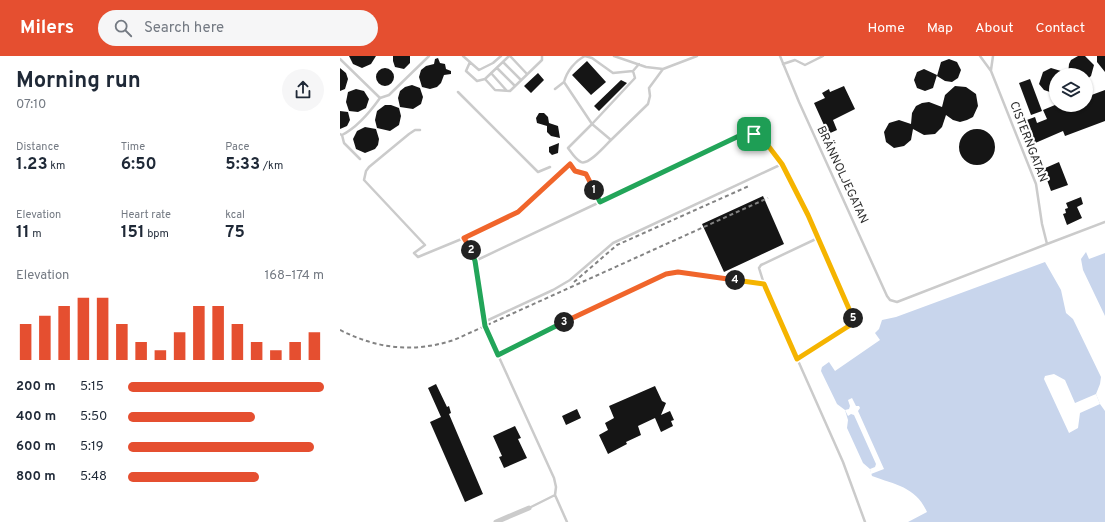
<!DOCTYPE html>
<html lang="en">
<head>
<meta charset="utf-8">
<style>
	:root { --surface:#fff; --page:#f6f6f7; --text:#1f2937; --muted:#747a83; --accent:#e54f30 }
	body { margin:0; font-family:Overpass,sans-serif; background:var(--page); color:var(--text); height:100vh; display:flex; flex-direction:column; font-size:15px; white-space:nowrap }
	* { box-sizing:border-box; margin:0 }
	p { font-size:13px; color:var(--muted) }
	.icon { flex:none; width:22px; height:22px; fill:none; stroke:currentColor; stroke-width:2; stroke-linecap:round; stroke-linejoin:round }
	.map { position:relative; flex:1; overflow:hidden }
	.side { display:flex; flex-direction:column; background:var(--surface); width:340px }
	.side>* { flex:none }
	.fabs { position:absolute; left:709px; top:12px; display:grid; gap:8px }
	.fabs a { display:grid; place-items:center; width:44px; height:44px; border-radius:50%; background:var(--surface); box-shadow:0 1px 3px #0004; font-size:20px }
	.pin { position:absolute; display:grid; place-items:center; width:34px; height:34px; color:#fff; margin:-17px; border-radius:8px; box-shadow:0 2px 6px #0006 }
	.km { position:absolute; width:20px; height:20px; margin:-10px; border-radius:50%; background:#222; color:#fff; font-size:11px; line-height:20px; text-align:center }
	.round { display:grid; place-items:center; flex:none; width:42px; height:42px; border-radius:21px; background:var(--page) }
	.headline { display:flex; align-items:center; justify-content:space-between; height:68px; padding:0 16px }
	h1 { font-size:22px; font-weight:700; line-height:30px }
	.stats { display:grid; grid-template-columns:repeat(3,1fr); gap:6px; height:68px; padding:4px 16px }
	.stats div { display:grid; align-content:center }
	.stats b { font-size:17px; font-weight:700 }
	.stats small { font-size:11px; font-weight:400 }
	.stats p { font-size:11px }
	.chart { height:112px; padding:8px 16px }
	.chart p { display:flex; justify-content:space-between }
	.chart svg { width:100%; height:72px; margin-top:4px; stroke:var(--accent); stroke-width:6 }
	ul { padding:0 16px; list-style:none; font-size:13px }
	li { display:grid; grid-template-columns:64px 48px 1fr; align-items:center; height:30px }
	li i { height:10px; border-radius:5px; background:var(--accent) }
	header { display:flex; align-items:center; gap:24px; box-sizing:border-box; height:56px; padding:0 20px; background:var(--accent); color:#fff }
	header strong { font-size:19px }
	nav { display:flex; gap:22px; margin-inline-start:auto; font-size:14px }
	.search { width:280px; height:36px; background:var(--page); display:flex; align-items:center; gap:10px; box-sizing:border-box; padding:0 14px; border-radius:22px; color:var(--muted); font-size:15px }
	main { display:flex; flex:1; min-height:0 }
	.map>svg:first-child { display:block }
	.water { fill:#c8d5ec }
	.pier { fill:#fff }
	.building { fill:#151515 }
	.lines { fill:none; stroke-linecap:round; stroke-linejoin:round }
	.lane { stroke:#cbcbcb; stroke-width:2.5 }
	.street { stroke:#cbcbcb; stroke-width:5 }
	.rail { stroke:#838383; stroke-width:2; stroke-dasharray:4 3; stroke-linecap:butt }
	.split-1-casing { stroke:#fff; stroke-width:8 }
	.split-2-casing { stroke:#fff; stroke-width:8 }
	.split-3-casing { stroke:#fff; stroke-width:8 }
	.split-4-casing { stroke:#fff; stroke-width:8 }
	.split-5-casing { stroke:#fff; stroke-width:8 }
	.split-6-casing { stroke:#fff; stroke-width:8 }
	.split-1 { stroke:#22a559; stroke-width:5 }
	.split-2 { stroke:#f0652b; stroke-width:5 }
	.split-3 { stroke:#22a559; stroke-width:5 }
	.split-4 { stroke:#f0652b; stroke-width:5 }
	.split-5 { stroke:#f5b400; stroke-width:5 }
	.split-6 { stroke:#f5b400; stroke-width:5 }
	.labels { text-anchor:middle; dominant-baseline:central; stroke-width:4; stroke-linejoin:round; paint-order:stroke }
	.street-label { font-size:12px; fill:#2e2e2e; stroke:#fff }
</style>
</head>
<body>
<header>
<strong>Milers</strong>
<div class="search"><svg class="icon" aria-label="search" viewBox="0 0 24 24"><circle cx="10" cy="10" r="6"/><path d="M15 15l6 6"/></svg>Search here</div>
<nav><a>Home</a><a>Map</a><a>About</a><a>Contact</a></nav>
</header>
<main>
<section class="side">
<div class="headline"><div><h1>Morning run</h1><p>07:10</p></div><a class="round"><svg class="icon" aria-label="share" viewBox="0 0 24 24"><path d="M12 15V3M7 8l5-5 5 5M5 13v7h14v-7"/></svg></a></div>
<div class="stats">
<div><p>Distance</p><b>1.23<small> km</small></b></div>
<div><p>Time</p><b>6:50</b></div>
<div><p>Pace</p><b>5:33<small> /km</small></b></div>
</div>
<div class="stats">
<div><p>Elevation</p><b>11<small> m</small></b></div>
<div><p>Heart rate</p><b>151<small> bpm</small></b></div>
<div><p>kcal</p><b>75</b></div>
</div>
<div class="chart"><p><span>Elevation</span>168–174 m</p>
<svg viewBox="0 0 160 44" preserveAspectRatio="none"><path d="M5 44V22M15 44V17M25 44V11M35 44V6M45 44V6M55 44V22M65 44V33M75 44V38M85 44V27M95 44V11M105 44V11M115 44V22M125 44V33M135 44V38M145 44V33M155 44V27"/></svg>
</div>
<ul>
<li><b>200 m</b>5:15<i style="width:100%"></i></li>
<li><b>400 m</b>5:50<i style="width:65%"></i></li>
<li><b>600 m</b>5:19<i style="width:95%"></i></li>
<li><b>800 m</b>5:48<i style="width:67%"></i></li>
</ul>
</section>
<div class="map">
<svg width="765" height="466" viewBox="0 0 765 466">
	<rect width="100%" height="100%" fill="#fff"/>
	<path class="water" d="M746 196 749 203 765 197V260L743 214 741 203Z
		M705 206 721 234 726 257 733 263 761 321 760 328 756 338 760 348 765 355V466H568L587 456C576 431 556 429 532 420L530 413 523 407 507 372 508 364 505 354 497 348 481 315 482 311 489 306 495 315 540 284 535 277 539 273 542 264 556 261Z"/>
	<path class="pier" d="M714 318 725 324 735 347 756 338 760 348 740 357 738 372 729 377 704 323 705 320Z
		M512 342 516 350H519L520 352 518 355 544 413 531 418 530 413 535 411 536 408 514 359 511 358 508 360 505 354 509 353 510 350 508 344Z"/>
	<path class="building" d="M9 0H36L31 8 22 12 13 8Z
		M53 0H70V7L64 13 55 11 53 5Z
		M745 0 754 9 751 20 746 24V19H728L729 8 731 4 738 0Z
		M757 0H765V16L757 6Z
		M98 2 100 7 105 8 106 13 111 15V18L104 19 101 27 97 31 90 33 82 31 79 21 81 14 86 10 94 8 95 3Z
		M609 3 617 6 621 14 618 22 612 26 605 25 597 20 601 6Z
		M247 5 266 26 251 39 232 19Z
		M36 21a9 9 0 1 1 18 0a9 9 0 1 1-18 0Z
		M0 12 6 17 8 23 5 33 0 35Z
		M711 12 721 15 724 19H716V36L713 37 704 34 699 28 703 16Z
		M584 13 597 19 593 32 585 35 577 32 574 24 577 16Z
		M198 17 204 24 191 37 184 30Z
		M690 23 702 55 691 59 679 27Z
		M281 24 287 27 259 55 254 50Z
		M72 29 80 32 83 41 81 48 73 53 60 51 58 42 60 35 65 31Z
		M504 30 515 53 493 64 497 74 488 78 474 47 485 42 482 37 489 33 490 36Z
		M615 30 626 31 636 38 638 50 633 61 627 64 620 66 613 64 606 59 602 71 595 78 584 79 573 73 571 84 564 90 554 92 546 86 544 76 549 67 559 64 571 68 572 57 576 50 582 47 589 46 602 51 605 39Z
		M16 33 24 35 29 43 26 52 18 56 9 55 6 46 8 36Z
		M765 34V65L725 80 723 75 693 88 684 65 695 61 697 67 707 63 703 54 715 49H746V41Z
		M45 49H51L59 52 61 60 59 69 50 75 37 72 35 64 37 55Z
		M0 55 8 56 10 64 7 70 0 73Z
		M199 57H204L208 61 209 67 218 70 220 82 211 80 207 76V70L197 67 196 62Z
		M25 71 36 73 39 83 38 89 35 93 25 97 16 93 13 83 17 75Z
		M619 91a18 18 0 1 1 36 0a18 18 0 1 1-36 0Z
		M219 87 218 97 212 99 209 96V91Z
		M719 106 728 129 711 135 703 113Z
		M423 140 444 188 384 216 362 168Z
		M741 141 743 148 737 151 742 162 727 169 723 158 726 157 725 153 728 152 726 147Z
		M96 328 107 351 109 350 111 357 109 358 143 438 125 446 90 366 101 361 88 332Z
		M315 330 322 345 326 347 321 359 330 355 334 364 331 365 333 370 321 376 315 362 298 370 301 379 286 386 287 388 268 398 259 379 268 374 265 367 274 362 269 350Z
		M237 353 241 362 226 369 222 360Z
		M175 370 181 382 178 383 187 402 164 412 159 401 162 400 153 380Z"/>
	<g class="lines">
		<path class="lane" d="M123 0 139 14 153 7 161 0
			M170 0 187 18
			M274 0 306 11 323 13 357 0
			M440 0 459 46 547 240 550 244 557 246 707 188 702 168 696 128 651 15 640 0
			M0 3 40 42 49 39 89 0
			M130 6 126 15 137 25 145 23 155 34 170 35 202 4V0
			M163 6 181 24
			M443 8 455 4 465 9 483 0
			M157 12 175 30
			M651 14 653 0
			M293 15 295 22 252 68 224 26C227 15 235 5 245 0L252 2 273 17 293 15 299 8
			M151 17 167 35
			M145 23 169 0
			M215 33 224 26
			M118 36 198 116 210 111
			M80 74H75L69 78 29 111 26 115 24 124 85 189 74 197 78 201 124 182 135 205 144 266
			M0 78 2 79C18 71 30 56 40 42
			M2 79 4 87 20 103
			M271 84C266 89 248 110 241 106 236 104 231 96 228 92L252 68 271 84 308 48 310 40 309 32 323 13
			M260 146 407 77C425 80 433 94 442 108
			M124 182 178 156 230 108 235 115 246 118 260 146 135 205
			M707 188 765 166
			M158 299 145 270 144 266 213 234 230 224 273 187 442 108 478 182 421 209 419 212 424 228
			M457 303 515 266 478 182
			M215 439 227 466
			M189 452 215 439 216 431 214 422 158 299 309 225 326 218 338 217 424 228 503 406 525 466"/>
		<path class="street" d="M156 466 189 452"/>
		<path class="rail" d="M234 226 277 189 409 130
			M0 274C38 293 73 297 114 284L428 142"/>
	</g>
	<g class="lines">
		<g class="split-1-casing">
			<path id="split-1" d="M254 134 260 146 401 79 408 77 414 78"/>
		</g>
		<g class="split-2-casing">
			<path id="split-2" d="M131 194 124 182 178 156 230 108 235 115 246 118 254 134"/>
		</g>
		<g class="split-3-casing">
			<path id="split-3" d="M131 194 135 205 145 270 158 299 224 266"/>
		</g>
		<g class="split-4-casing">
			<path id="split-4" d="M224 266 326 218 338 216 395 224"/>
		</g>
		<g class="split-5-casing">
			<path id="split-5" d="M395 224 424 228 457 303 515 266 513 262"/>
		</g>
		<g class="split-6-casing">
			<path id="split-6" d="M414 78 423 83 442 108 468 159 513 262"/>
		</g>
		<use href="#split-1" class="split-1"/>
		<use href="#split-2" class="split-2"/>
		<use href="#split-3" class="split-3"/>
		<use href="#split-4" class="split-4"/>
		<use href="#split-5" class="split-5"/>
		<use href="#split-6" class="split-6"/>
	</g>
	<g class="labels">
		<g class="street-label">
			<text transform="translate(688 86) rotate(69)">CISTERNGATAN</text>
			<text transform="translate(502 119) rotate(65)">BRÄNNOLJEGATAN</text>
		</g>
	</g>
</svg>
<div class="fabs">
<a><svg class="icon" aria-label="layers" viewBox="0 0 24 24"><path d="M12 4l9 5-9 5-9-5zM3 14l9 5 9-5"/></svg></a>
</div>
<div class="pin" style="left:414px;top:78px;background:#1e9e55"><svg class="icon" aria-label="arrive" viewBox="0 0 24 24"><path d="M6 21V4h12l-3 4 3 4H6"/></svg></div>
<b class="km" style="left:254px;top:134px">1</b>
<b class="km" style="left:131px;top:194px">2</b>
<b class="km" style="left:224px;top:266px">3</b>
<b class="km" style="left:395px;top:224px">4</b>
<b class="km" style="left:513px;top:262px">5</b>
</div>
</main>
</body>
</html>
